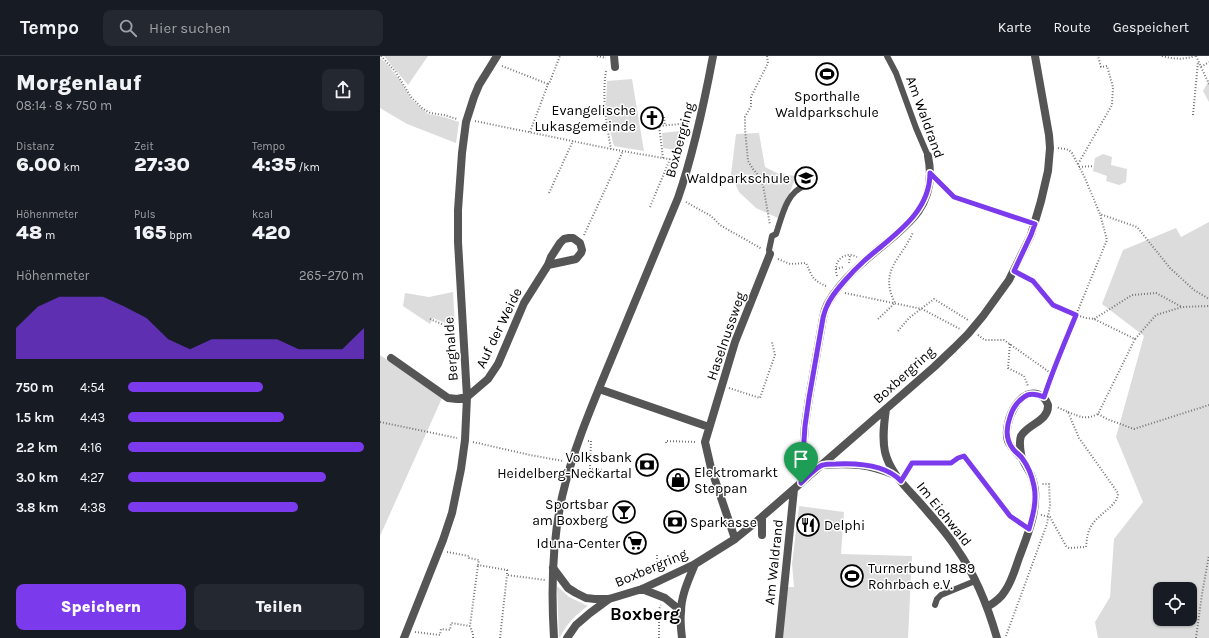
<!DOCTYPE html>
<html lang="de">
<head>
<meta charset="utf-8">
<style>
	:root { --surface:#171b24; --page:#242831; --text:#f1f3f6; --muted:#9ea1a6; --line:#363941; --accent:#7c3aed }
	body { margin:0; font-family:Karla,sans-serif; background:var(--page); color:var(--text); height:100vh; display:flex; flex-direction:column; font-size:15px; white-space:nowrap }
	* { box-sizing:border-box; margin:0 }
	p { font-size:13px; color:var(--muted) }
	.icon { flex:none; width:22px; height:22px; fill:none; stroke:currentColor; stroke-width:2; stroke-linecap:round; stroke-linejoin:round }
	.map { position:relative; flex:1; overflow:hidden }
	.panel { display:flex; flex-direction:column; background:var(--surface); width:380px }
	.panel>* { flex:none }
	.fabs { position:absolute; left:773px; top:526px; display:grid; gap:8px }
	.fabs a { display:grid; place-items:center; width:44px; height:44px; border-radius:8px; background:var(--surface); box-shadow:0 1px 3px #0004; font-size:20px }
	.pin { position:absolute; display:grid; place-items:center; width:34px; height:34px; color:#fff; margin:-41px -17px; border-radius:50% 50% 50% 0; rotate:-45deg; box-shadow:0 0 4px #0007 }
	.pin .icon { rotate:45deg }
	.round { display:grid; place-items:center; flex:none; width:42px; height:42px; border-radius:8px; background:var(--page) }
	.headline { display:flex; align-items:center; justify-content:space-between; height:68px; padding:0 16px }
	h1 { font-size:22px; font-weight:800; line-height:30px }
	.figures { display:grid; grid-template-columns:repeat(3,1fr); gap:6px; height:68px; padding:4px 16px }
	.figures div { display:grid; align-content:center }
	.figures b { font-size:20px; font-weight:800 }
	.figures small { font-size:11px; font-weight:400 }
	.figures p { font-size:11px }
	.chart { height:112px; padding:8px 16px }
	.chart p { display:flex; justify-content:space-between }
	.chart svg { width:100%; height:72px; margin-top:4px; fill:var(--accent); opacity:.7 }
	.button { display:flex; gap:8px; margin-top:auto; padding:8px 16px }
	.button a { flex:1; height:46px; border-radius:8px; background:var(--accent); color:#fff; font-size:16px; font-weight:800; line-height:46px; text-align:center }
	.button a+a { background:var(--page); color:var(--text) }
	ul { padding:0 16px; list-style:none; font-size:13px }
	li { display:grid; grid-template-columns:64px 48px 1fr; align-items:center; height:30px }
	li i { height:10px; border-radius:5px; background:var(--accent) }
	header { display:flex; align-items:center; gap:24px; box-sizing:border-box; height:56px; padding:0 20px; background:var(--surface); border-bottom:1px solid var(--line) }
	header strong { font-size:19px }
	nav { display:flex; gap:22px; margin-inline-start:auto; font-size:14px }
	.search { width:280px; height:36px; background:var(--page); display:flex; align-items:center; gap:10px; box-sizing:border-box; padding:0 14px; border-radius:8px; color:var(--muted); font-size:15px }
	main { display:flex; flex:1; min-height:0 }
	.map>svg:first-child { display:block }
	.green { fill:#dcdcdc; fill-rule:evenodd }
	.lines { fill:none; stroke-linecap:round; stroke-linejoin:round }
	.path { stroke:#777; stroke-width:2; stroke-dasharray:1 2; stroke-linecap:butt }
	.service { stroke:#555; stroke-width:6 }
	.minor { stroke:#555; stroke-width:8 }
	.tertiary { stroke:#555; stroke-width:8 }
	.route-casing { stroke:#fff; stroke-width:8 }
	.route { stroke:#7c3aed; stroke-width:5 }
	.labels { text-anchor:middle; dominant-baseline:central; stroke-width:3; stroke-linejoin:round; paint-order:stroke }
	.poi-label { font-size:14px; fill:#000; stroke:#fff; text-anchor:end }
	.street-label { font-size:14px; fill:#000; stroke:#fff }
	.district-label { font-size:18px; font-weight:bold; fill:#000; stroke:#fff }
</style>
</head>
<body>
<header>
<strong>Tempo</strong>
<div class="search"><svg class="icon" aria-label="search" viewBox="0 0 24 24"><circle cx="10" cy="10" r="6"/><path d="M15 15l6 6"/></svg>Hier suchen</div>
<nav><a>Karte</a><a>Route</a><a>Gespeichert</a></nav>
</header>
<main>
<section class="panel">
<div class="headline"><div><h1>Morgenlauf</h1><p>08:14 · 8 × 750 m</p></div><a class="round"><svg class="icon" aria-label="share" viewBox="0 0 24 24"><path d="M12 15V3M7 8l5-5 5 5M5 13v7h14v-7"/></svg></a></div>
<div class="figures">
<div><p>Distanz</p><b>6.00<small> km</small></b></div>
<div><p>Zeit</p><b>27:30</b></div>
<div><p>Tempo</p><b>4:35<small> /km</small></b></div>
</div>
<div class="figures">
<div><p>Höhenmeter</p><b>48<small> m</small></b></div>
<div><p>Puls</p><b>165<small> bpm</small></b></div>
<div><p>kcal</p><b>420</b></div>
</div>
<div class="chart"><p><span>Höhenmeter</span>265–270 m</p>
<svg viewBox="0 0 160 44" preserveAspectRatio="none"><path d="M0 44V25L10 12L20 6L30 6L40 6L50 12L60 19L70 32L80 38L90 32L100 32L110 32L120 32L130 38L140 38L150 38L160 25V44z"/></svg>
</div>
<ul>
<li><b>750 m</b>4:54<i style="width:57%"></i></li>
<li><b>1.5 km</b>4:43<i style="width:66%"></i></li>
<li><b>2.2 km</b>4:16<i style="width:100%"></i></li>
<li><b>3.0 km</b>4:27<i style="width:84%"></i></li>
<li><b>3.8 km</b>4:38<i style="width:72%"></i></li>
</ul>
<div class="button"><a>Speichern</a><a>Teilen</a></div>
</section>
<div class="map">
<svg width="829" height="582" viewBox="0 0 829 582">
	<rect width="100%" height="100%" fill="#fff"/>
	<path class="green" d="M4 0H48L28 29Z
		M0 2 7 8 20 24 31 43 48 58 64 61 79 66 76 87 27 68 0 52Z
		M252 23 264 95 234 90 228 67 226 47 227 25Z
		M829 24V46L823 35Z
		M300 75 296 94 283 92 282 77Z
		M379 77 385 111 399 118 416 120 400 163 376 152 359 136 351 118 356 78Z
		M723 98 732 101 731 109 747 113 746 126 739 129 726 125 727 120 713 115 715 102Z
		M829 166V582H718L715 566 730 541 734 483 763 446 736 381 764 280 722 248 743 194 796 172 801 181ZM780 533H810V563H780Z
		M73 236 75 271 53 262 50 268 23 250 25 237 49 241Z
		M0 299 62 342 0 480Z
		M419 450 464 456 461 498 532 500 528 582H402L407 531H414L412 508Z
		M177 531H178L189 541 208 550C196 558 187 568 180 581H179Z"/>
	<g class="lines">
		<path class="path" d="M1 0 15 15 31 41 42 52 50 57 64 59 77 63
			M217 0 226 2
			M387 0 388 7 371 41V50L365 61V73L368 105 373 113 378 119 383 129 390 169
			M782 0C793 3 804 4 815 0
			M816 0 829 28
			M122 10 168 28
			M821 11 829 6
			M226 15C222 41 226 66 231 93
			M813 59 818 6
			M284 61 285 70
			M95 65 231 93 300 105
			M150 76 168 28H169L180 0
			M678 92C683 93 688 92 692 97L704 120 720 158 757 171 790 212 814 234 829 243
			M283 102 279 70 310 67
			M698 108 732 49 733 31 727 10 721 11 718 0
			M699 111 714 110
			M559 125 574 141 646 165
			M169 137 193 85
			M306 146 331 160 340 169 382 193
			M270 151 290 103
			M204 179 243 95
			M398 203 410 208 426 207C433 222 432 224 448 231
			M469 207 470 199
			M456 213 464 211
			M640 219 653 225 673 249 696 259 706 262 714 263 755 283 776 259 802 251 829 250
			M457 220C452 206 464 194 477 201
			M465 237 542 253 580 273
			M50 263 74 273
			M498 263 515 247C498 214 522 203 533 176
			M714 263 752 239 776 237 802 251
			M518 275 529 262 554 243 588 264
			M598 279 605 284H624L672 318
			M630 288 628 312 644 320 648 330
			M349 332 380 342 395 299 392 286
			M666 333 696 259 727 184 720 158
			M688 356C701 361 705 364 718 358L755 283
			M718 358 727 363 754 373 829 349
			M0 366 77 382
			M208 385H211L210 413 224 414
			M93 386 150 399 183 405
			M286 387V385L316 386
			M525 417 532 407H571L578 402 584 400 630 460 642 469
			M661 459 670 461 686 490 689 492 706 491C707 483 707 476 712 469 718 458 738 450 738 437L699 382 688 356 677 351
			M67 496 89 500V502L99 504 98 509 127 514V519L165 524
			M277 499V509L284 513
			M35 576 60 579 61 573 70 574 71 567 90 570
			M626 580 667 468 670 449 669 428H662
			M93 582V578L90 570 98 509
			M120 582 127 519
			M279 582V553L281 549
			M816 582 822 538 829 499"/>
		<path class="service" d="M507 0 516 17 536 72 548 100
			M390 198 389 194 392 180 396 178C402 161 406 136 425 130
			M555 549 557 543 561 539 595 525"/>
		<path class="minor" d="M234 0 235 11
			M11 302 68 342 77 343 87 341 108 323 118 308 144 247 168 209 171 201 180 187 184 183 189 182H193L200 187 202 194 201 197 196 203 168 209
			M219 333 329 371
			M506 353C504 367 502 382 505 396 510 417 527 432 541 448 553 462 567 477 577 493 596 520 608 551 617 582
			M442 409C471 407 488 408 515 419
			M421 427 425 369 429 342 443 262C444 257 445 252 448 247 463 221 489 201 512 182 521 174 531 166 538 156 550 139 552 119 548 100
			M382 461V479
			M355 483 331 412 325 386 355 286 390 198
			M173 512 188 532 196 537 206 542 215 543H229L262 533 315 508 355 483 376 466 554 311 574 292 588 278 603 260 629 224 651 179 661 145 668 115 670 92 669 79 655 0
			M262 533 285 542 301 555
			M607 551C614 547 621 542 625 535 632 525 635 513 639 502 647 480 657 458 655 434 654 429 653 422 650 417 647 411 642 405 641 398 640 392 639 385 641 380 648 368 669 365 668 349 667 346 665 343 663 341 641 325 622 367 628 385 631 392 636 396 641 401
			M24 582 63 484 72 457 81 413 85 384 87 341 78 186V154L82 97 86 66 94 41 99 29 117 0
			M187 582 196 569 210 557 229 543
			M302 582C301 574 300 565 301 556 301 539 309 523 315 508
			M399 582 414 433"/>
		<path class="tertiary" d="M174 582C171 535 172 487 182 441 193 393 213 347 232 301 254 248 276 195 298 142 314 96 324 48 333 0"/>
	</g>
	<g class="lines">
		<g class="route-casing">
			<path id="route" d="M550 117 574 141 655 168 651 179 634 215 653 225 673 249 696 259C685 286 673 313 664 341 657 338 650 336 644 341 637 346 632 354 630 361 626 372 626 384 633 393 636 397 640 399 642 402 648 410 652 420 654 430 657 445 653 459 649 473L630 460 584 400 578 402 571 407H532L521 425C505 408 477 407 456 408 452 408 446 408 443 409 438 410 425 423 421 427L425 370 429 342 443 262C444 258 445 254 447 250 452 237 474 214 484 205 512 180 550 158 550 117Z"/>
		</g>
		<use href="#route" class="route"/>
	</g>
	<defs>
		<g id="stadium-ring" transform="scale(1.15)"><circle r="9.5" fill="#fff" stroke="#000" stroke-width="1.5"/><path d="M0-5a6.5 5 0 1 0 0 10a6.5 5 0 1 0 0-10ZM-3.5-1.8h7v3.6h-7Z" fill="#000"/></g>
		<g id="church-ring" transform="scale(1.15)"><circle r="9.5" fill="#fff" stroke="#000" stroke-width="1.5"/><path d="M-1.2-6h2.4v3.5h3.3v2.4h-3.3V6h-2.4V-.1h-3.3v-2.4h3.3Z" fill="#000"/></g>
		<g id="school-ring" transform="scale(1.15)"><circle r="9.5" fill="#fff" stroke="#000" stroke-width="1.5"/><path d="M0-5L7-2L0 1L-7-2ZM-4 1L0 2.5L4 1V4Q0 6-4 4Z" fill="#000"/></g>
		<g id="bank-ring" transform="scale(1.15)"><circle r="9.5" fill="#fff" stroke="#000" stroke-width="1.5"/><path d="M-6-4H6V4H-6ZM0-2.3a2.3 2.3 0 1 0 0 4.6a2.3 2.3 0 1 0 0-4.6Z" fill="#000"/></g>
		<g id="shop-ring" transform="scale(1.15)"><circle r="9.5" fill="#fff" stroke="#000" stroke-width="1.5"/><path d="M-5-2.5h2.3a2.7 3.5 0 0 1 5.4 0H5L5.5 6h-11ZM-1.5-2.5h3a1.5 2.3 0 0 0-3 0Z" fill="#000"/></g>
		<g id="bar-ring" transform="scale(1.15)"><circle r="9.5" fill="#fff" stroke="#000" stroke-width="1.5"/><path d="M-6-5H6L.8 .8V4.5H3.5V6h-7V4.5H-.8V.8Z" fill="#000"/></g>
		<g id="restaurant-ring" transform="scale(1.15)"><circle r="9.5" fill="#fff" stroke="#000" stroke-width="1.5"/><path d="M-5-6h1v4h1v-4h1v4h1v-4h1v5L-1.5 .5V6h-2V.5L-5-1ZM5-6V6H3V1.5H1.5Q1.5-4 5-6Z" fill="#000"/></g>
		<g id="supermarket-ring" transform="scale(1.15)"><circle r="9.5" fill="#fff" stroke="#000" stroke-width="1.5"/><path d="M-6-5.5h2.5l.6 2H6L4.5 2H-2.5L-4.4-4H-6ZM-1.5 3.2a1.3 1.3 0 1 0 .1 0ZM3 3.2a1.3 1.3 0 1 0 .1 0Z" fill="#000"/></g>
	</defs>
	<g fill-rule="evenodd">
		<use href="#stadium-ring" x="447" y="18"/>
		<use href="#church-ring" x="272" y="62"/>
		<use href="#school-ring" x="426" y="122"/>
		<use href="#bank-ring" x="267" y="409"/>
		<use href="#shop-ring" x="298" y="424"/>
		<use href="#bar-ring" x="244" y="456"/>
		<use href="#bank-ring" x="295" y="466"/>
		<use href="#restaurant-ring" x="428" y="469"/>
		<use href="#supermarket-ring" x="255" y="487"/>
		<use href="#stadium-ring" x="472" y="520"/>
	</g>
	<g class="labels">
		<g class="poi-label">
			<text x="447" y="40" text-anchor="middle">Sporthalle<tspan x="447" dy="16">Waldparkschule</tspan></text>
			<text x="256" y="54">Evangelische<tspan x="256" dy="16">Lukasgemeinde</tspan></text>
			<text x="410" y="122">Waldparkschule</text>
			<text x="252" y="401">Volksbank<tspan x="252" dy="16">Heidelberg-Neckartal</tspan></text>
			<text x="314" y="416" text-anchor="start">Elektromarkt<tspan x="314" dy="16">Steppan</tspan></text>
			<text x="228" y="448">Sportsbar<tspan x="228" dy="16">am Boxberg</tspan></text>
			<text x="310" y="466" text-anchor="start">Sparkasse</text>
			<text x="444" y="469" text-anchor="start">Delphi</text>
			<text x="240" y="487">Iduna-Center</text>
			<text x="488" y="512" text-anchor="start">Turnerbund 1889<tspan x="488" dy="16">Rohrbach e.V.</tspan></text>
		</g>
		<g class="street-label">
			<text transform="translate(545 61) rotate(70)">Am Waldrand</text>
			<text transform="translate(300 84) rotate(-75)">Boxbergring</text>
			<text transform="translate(119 272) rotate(-64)">Auf der Weide</text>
			<text transform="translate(346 280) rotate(-71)">Haselnussweg</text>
			<text transform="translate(71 293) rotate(-94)">Berghalde</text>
			<text transform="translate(524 319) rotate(-42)">Boxbergring</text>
			<text transform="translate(564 458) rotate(51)">Im Eichwald</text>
			<text transform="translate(394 506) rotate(-84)">Am Waldrand</text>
			<text transform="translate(271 512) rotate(-23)">Boxbergring</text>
		</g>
		<g class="district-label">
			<text x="265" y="558">Boxberg</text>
		</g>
	</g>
</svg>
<div class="fabs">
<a><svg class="icon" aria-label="locate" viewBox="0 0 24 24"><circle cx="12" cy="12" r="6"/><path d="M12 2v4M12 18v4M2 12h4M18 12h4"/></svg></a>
</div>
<div class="pin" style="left:421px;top:427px;background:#1e9e55"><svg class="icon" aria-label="arrive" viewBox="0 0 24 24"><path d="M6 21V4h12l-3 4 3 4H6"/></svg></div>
</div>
</main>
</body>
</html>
